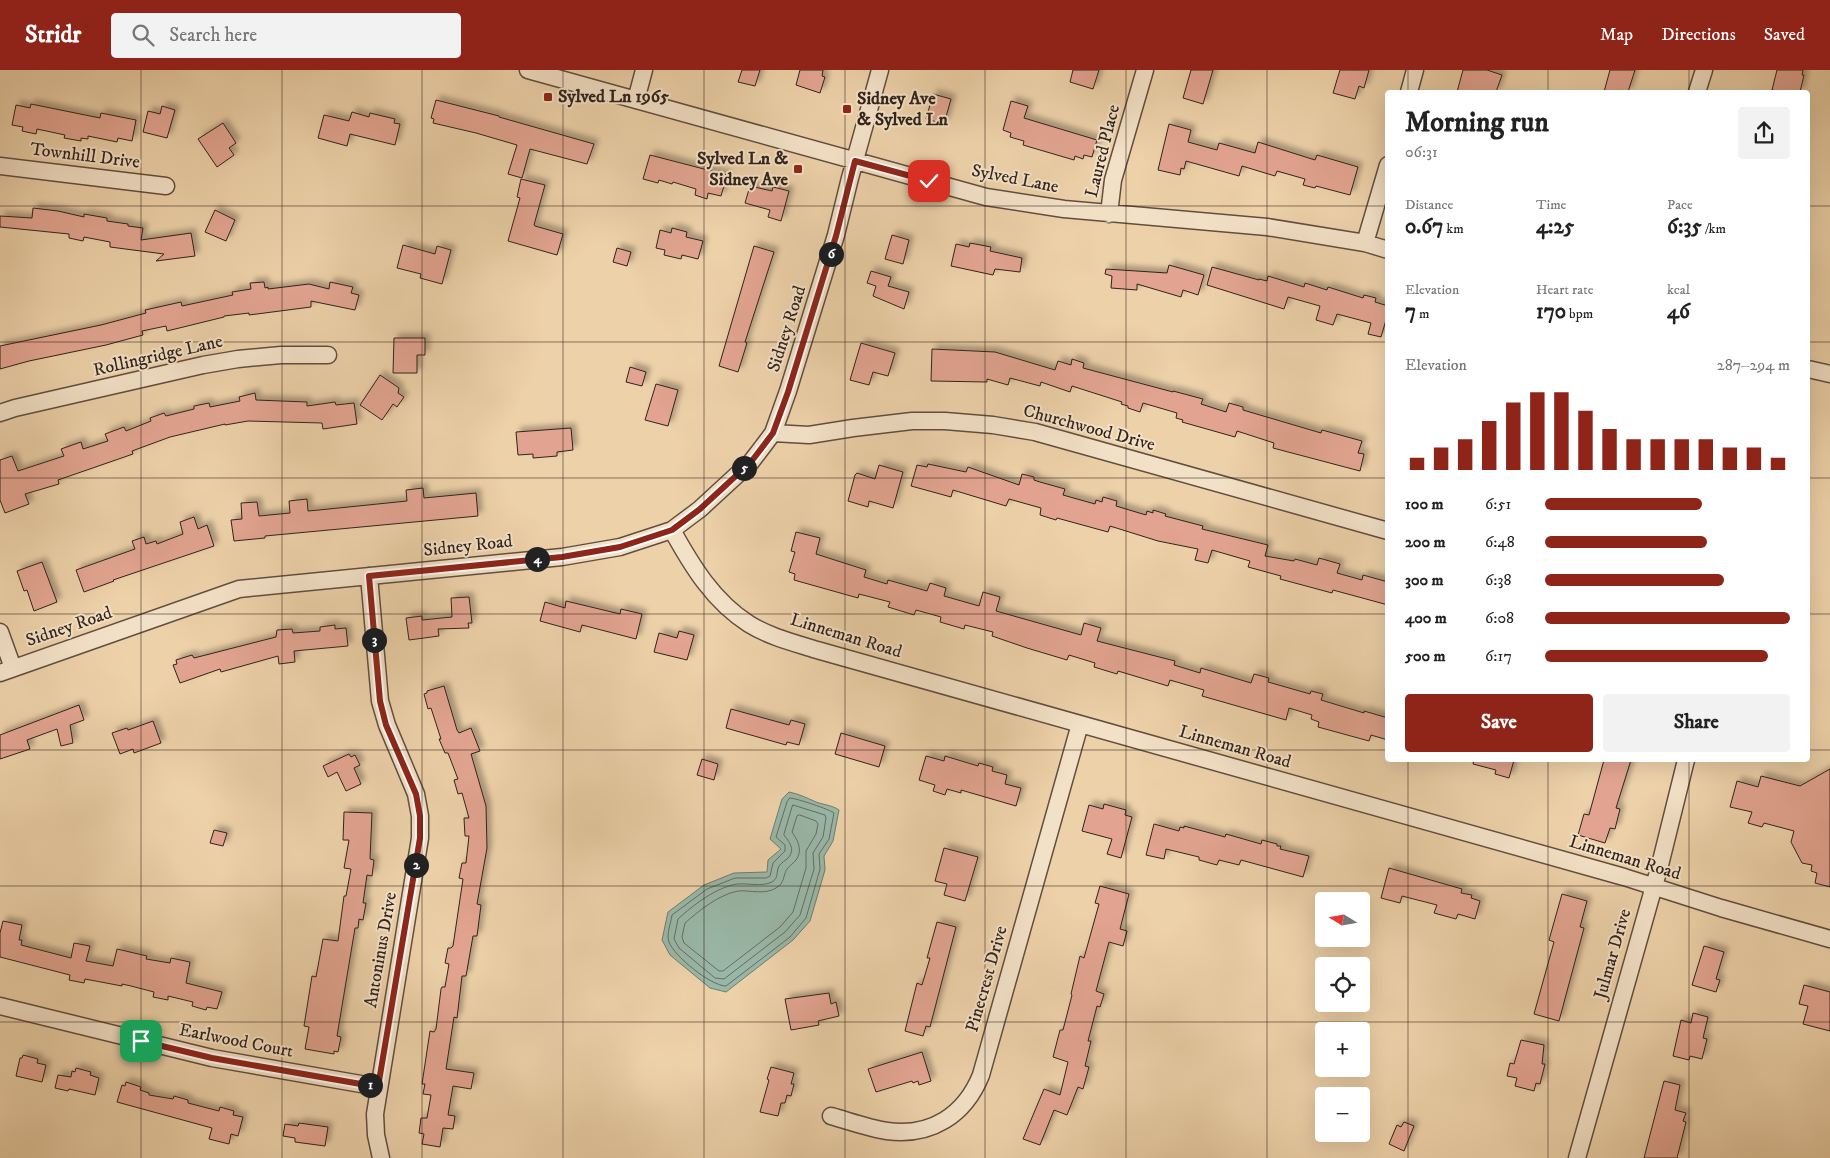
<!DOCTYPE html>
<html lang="en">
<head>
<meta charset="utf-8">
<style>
	:root { --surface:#fff; --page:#f2f2f2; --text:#222; --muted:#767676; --accent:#8f2418 }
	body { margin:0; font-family:"IM FELL DW Pica",serif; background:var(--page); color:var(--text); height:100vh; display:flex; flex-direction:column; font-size:19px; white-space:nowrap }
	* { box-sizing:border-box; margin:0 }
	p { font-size:16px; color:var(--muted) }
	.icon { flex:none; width:28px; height:28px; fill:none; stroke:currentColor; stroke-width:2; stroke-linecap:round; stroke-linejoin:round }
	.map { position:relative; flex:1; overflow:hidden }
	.sheet { position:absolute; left:1385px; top:20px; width:425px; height:672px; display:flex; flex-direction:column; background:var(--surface); border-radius:5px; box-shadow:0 5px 20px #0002 }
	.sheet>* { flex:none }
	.needle { width:32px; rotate:281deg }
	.controls { position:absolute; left:1315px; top:822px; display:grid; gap:10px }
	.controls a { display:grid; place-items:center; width:55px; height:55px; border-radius:5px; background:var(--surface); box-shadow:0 5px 20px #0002; font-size:25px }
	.pin { position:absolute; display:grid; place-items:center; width:42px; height:42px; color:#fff; margin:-21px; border-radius:10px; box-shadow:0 2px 8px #0006 }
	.km { position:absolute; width:25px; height:25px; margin:-12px; border-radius:50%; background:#222; color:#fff; font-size:14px; line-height:25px; text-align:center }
	.round { display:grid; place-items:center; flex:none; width:52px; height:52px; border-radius:5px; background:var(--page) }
	.head { display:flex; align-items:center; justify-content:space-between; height:85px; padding:0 20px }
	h1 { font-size:28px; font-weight:700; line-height:38px }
	.stats { display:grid; grid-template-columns:repeat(3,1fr); gap:8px; height:85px; padding:5px 20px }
	.stats div { display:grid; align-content:center }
	.stats b { font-size:21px; font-weight:700 }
	.stats small { font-size:14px; font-weight:400 }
	.stats p { font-size:14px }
	.chart { height:140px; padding:10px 20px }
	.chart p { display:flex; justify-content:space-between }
	.chart svg { width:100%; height:90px; margin-top:5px; stroke:var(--accent); stroke-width:6 }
	.button { display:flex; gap:10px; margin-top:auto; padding:10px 20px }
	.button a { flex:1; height:58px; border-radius:5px; background:var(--accent); color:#fff; font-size:20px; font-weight:700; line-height:58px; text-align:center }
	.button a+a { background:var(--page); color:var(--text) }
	ul { padding:0 20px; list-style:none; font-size:16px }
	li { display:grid; grid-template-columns:80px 60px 1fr; align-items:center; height:38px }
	li i { height:12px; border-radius:6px; background:var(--accent) }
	header { display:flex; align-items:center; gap:30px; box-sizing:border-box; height:70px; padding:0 25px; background:var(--accent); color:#fff }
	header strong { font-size:24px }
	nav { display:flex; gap:28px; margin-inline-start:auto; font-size:18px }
	.search { width:350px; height:45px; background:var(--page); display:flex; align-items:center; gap:12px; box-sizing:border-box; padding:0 18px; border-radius:5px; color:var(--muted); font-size:19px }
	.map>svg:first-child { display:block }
	.water { fill:#99b7a7; stroke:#6f7c6f }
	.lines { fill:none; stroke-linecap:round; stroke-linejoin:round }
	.shore { stroke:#656d62; stroke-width:1 }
	.building { fill:#e2a490; stroke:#31231c; filter:url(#shadow) }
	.street-casing { stroke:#604e3f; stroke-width:19 }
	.street { stroke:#f3e1c7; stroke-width:16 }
	.route-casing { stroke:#fff; stroke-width:10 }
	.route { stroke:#8f2418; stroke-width:6 }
	.grid { fill:none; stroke:#31231c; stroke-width:1; stroke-opacity:0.55 }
	.poi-dot { fill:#8f2418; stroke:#f3e1c7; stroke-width:2 }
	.labels { text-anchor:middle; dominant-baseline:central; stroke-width:4; stroke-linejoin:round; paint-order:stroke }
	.poi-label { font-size:18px; font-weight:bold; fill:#31231c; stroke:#f3e1c7; text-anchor:start }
	.street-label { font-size:18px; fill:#31231c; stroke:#f3e1c7 }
</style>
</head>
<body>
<header>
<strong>Stridr</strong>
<div class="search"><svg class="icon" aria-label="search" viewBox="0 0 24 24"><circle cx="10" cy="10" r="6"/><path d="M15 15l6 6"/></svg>Search here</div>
<nav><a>Map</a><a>Directions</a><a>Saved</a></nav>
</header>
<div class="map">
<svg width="1830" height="1088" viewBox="0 0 1830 1088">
	<defs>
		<filter id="shadow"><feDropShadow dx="4.5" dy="-4.5" stdDeviation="2.5" flood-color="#0004"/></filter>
	</defs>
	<rect width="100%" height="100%" fill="#edd1a9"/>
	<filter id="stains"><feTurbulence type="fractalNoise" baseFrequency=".004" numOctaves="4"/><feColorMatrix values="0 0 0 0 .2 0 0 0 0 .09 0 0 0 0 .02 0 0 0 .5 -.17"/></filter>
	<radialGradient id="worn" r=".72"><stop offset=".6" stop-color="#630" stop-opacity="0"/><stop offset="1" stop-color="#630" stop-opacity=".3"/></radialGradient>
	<path class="water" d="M789 722C799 724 807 728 816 732 824 735 832 735 839 740L833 771 824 786 825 800 810 851 793 870 726 922 710 918 670 885 662 870 668 842 704 815 734 803 767 802 768 790 781 779 770 769 782 729Z"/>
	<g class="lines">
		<path class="shore" d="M790 728C796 728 831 740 834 743L829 769 819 784 820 799 806 848 790 867 726 916C711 916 674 886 669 872 666 865 671 853 672 845L707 819 735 808H766L770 806 773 793 785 781V775L776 767 787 732Z
			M793 735 825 745 826 748 823 767 813 783 814 799 800 845 785 862 724 909 715 908 679 878 674 869 678 849C693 835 717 817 737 814 748 813 762 817 772 812 779 808 776 801 779 796 781 793 786 790 788 788 796 779 789 772 784 765Z
			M800 745 816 751 818 754 816 764 806 781V798L793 842 780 857 723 901H719L684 873 682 867 685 853C700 840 718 825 738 821 750 820 765 825 776 818 785 813 783 805 787 799 790 795 793 794 796 790 803 780 798 771 792 762L797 746Z"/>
	</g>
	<path class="building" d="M742 0H760L755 16 738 12Z
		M800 0H823L822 6 825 7 820 23 796 15Z
		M1073 0H1099L1093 19 1070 12Z
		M1191 0H1213L1203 34 1183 28Z
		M1340 0H1369L1364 18 1359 16 1355 29 1333 23Z
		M1463 0H1487L1502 5 1496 22H1457Z
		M1610 0H1635L1628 22H1604Z
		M1777 0H1803L1802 5H1804L1800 22H1782L1772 20Z
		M933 24 951 29 944 54 926 49Z
		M436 30 499 46V47L594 74 587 94 530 79 522 108 508 104 517 75 476 63 433 53 434 49 431 48Z
		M1011 31 1028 36 1024 48 1097 70 1092 87 1084 85 1083 89 1075 86 1074 90 1023 75 1024 71 1010 67 1011 63 1003 60Z
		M31 34 100 48 101 43 136 50 132 71 118 68 117 72 88 66V69L81 68V71L64 68 65 65 37 59 36 64 22 61 23 57 12 55 16 35 30 38Z
		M162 36 175 40 167 68 143 62 148 41 160 44Z
		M352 42 369 47 370 43 395 49 394 53 400 54 395 75 350 64 347 76 318 68 324 45 349 51Z
		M223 53 236 73 229 78 234 85 217 97 198 69Z
		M1169 54 1191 60 1188 72 1217 80 1219 73 1255 83 1258 72 1315 90 1317 85 1358 97 1350 125 1316 116 1315 118 1303 115 1305 109 1277 101 1275 106 1242 96 1239 106 1186 91 1184 99 1181 98 1180 105 1158 100Z
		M650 85 727 105 721 126 708 123 707 129 695 125 696 119 673 112 672 114 659 110 658 113 643 109Z
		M521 109 545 115 534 155 535 156 563 164 557 185 508 171 520 128 517 127Z
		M750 116 772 121 773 117 789 121 781 151 768 147 770 140 745 133Z
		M33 138 58 141 84 147V144L107 148V151L128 154V156L143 158 141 170 191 163 195 186 156 191 164 184 110 177V172L84 167 83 171 69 168V164L0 157V146L32 148Z
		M215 140 235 150 226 171 205 162Z
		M672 158 687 162 686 167 703 171 698 189 682 185 681 189 664 185 665 180 656 178 660 160 671 163Z
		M892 165 909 170 903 194 885 189Z
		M970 173 991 177 990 181 1022 188 1020 202 995 199 993 205 951 196 956 174 969 177Z
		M403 175 435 184 437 176 451 180 442 214 420 208 421 204 397 198Z
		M754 176 774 182 745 272 747 273 738 302 719 296Z
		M617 178 631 182 627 196 613 192Z
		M1169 195 1204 205 1198 225 1183 220 1181 227 1137 214V220L1111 218 1112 206 1105 204 1106 199 1167 203Z
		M1212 197 1259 210V209L1267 211 1268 206 1304 217 1305 213 1327 220 1328 217 1363 228 1364 225 1376 228 1375 232 1388 236V243L1381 267 1368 264 1371 253 1337 244 1333 255 1316 250 1320 236 1288 227 1284 239 1207 215Z
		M871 201 891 207 888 216 909 222 904 239 873 226 876 216 867 213Z
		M264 212 265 218 268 217V219L309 214 329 219 330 212 353 217 351 223 359 225 355 240 311 231V237L249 245V243L224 246V247L167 261 166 256 142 261 143 265 106 275 29 291 0 299V276L101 255 146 243 145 240 181 232 182 236 233 225 232 222 251 219 250 213Z
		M394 268H425V285H417V303H393Z
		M861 273 895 283 888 306 873 302 869 315 850 310Z
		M932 279 995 282 1055 300 1058 291 1071 295 1072 289 1084 293 1083 298 1173 322V321L1203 329 1201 334 1226 342 1229 333 1243 337V340L1321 363 1322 360 1362 371 1358 383 1364 384 1360 401 1273 378 1274 373 1237 361 1235 367 1182 352 1183 350 1176 348 1177 343 1143 333 1140 342 1128 338V336L1121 334 1122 332 1072 316 1070 322 1041 312 1040 316 1010 308 1008 315 987 309V312L931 311Z
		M630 297 646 302 642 316 626 312Z
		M380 305 399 318 398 323 404 327 397 337 393 334 382 350 360 335Z
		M656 314 678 320 668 356 645 350Z
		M255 323 256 330 307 332V336L335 332 336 335 354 333 357 354 323 359 322 353 248 351 225 355V354L170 367 132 381 133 384 58 410 59 414 25 424 29 434 5 443 0 430V390L12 386 18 401 64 386 61 379 81 372 83 379 108 371 105 364 124 357 126 361 151 351 150 348 164 343 166 346 194 339V336L209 333 210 337 240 331 239 327Z
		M571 358 573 380 557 382V386L533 388V384L518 385 516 362Z
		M928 394 966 402 968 397 1019 415 1022 404 1034 407V410L1040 412 1065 419 1063 425 1095 434 1096 430 1102 432 1103 427 1117 431 1116 436 1146 445 1147 441 1153 443V440L1166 444 1165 446 1203 456 1202 459 1268 475 1265 486 1294 491 1295 489 1317 495 1319 488 1340 494 1337 503 1362 510 1363 505 1388 512V535L1333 520 1332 523 1280 509 1281 506 1248 497 1250 491 1212 480 1208 493 1195 490 1198 479 1158 471 1110 456 1108 462 1057 448 1056 450 1040 445 1041 438 1009 429 1006 436 953 420 951 427 911 416 917 395 927 397Z
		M879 395 903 402 893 438 869 431 868 437 848 431 855 405 857 403 875 409Z
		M423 418 424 428 476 423 478 446 265 466V468L234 471 231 450 242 449 241 433 257 432 259 446 290 443 289 431 307 429 308 441 319 440 407 431 406 420Z
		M194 447 198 459 207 455 214 476 113 510 114 511 84 522 76 500 135 479 132 471 144 467 146 474 156 471 157 474 183 464 180 452Z
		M796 462 820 468 816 484 866 500 864 507 887 514 888 510 927 521 930 513 946 518 944 526 979 536 983 522 1000 527 996 541 1081 565 1084 553 1101 558 1097 571 1175 591 1174 595 1200 603 1201 598 1251 613 1254 604 1269 608 1268 612 1310 624 1311 621 1323 624 1321 630 1364 643V641L1388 648V670L1371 665 1369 671 1318 657 1319 652 1311 649 1312 645 1289 638 1286 650 1202 626 1204 620 1170 610 1168 616 1118 601 1117 604 1094 597 1095 593 1069 585 1067 590 1027 578 992 566 993 562 965 555 964 559 940 552 941 547 916 540 914 545 888 537 890 532 859 524 858 528 794 510 795 504 789 502 795 482 791 481Z
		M42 492 57 532 34 541 27 520 24 521 17 501Z
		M469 527 472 553H468L469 558 438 559 439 566 409 570 406 548 422 546V550L452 547 451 528Z
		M566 531 620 544 621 539 642 544 636 569 582 555 580 562 540 551 545 532 565 538Z
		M335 555V559L346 558 348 576 294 581 295 592 279 594 278 586 221 602 220 599 180 613 173 595 177 594 176 590 192 585 194 588 276 567 277 560 292 559 293 563 320 561V557Z
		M679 561 694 565 687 590 654 582 659 563 677 568Z
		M444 616 457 660 459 663 471 658 480 681 471 684 486 736 487 778 477 834 481 835 477 866H473L466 906H462L457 948 454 947 446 999 474 1003 471 1019 453 1016 448 1045 455 1046 453 1059 443 1058 440 1077 422 1074 424 1064 419 1063 421 1048H427L431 1025 423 1024 425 1014H422L430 961 434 962 436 959 441 919 442 917H445L449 894 445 893 448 878H451L453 876 463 809 459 808 462 793H466L469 766H465L464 748H469L462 723 458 724 454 710 458 709 448 683H445L439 669H441L431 638 428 639 424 624 427 623V621Z
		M79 635 84 650 70 655 73 673 61 676 57 659 27 670 30 679 0 689V665Z
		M731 639 789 655 791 650 805 654 799 675 787 672 786 675 726 658Z
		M153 651 161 673 134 683 133 679 120 684 112 663 127 658 128 660Z
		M841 663 885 676 879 697 835 684Z
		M349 684 351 687 355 685 360 695 354 698 361 714 346 721 337 702 328 707 323 696Z
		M926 686 944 691 945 686 978 696 979 693 993 697 992 701 1007 705 1005 714 1021 718 1016 736 961 720V723L947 719 945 725 933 721 935 715 919 710Z
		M702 689 718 694 714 710 697 705Z
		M1474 690H1514L1509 708 1495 704 1496 700 1473 694Z
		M1604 690H1631L1616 738 1620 739 1615 759 1610 758 1605 773 1578 765 1584 744 1589 745Z
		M1830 699V817L1815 813 1817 803 1811 801 1812 795 1802 793 1791 772 1794 761 1764 753 1762 757 1748 753 1752 742 1730 737 1737 711 1758 717 1761 706 1800 716Z
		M1104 734 1126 740 1125 745 1132 747 1121 788 1107 784 1112 769 1082 761 1089 735 1103 739Z
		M344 742 372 743 370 789 374 790 372 806 367 805 363 833H366L363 850 359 849 358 858H355L337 966 341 967 338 982 334 981V984L305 979 309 957 304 956 312 906 316 907 323 869 338 871 344 826H346L351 799 344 798 349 770H343Z
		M1154 754 1179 761 1180 757 1184 758V756L1225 767 1226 764 1261 774 1262 770 1277 774V776H1281L1280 779 1309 786 1303 807 1241 790 1239 795 1219 790 1217 795 1199 790V787L1166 779 1164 789 1146 785Z
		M214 760 227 763 223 776 210 773Z
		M944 778 978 787 965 831 944 825 947 814 935 811Z
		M1389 798 1462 819 1461 823 1472 825 1471 828 1480 831 1475 849 1458 844 1456 849 1434 843 1437 835 1402 826 1400 833 1381 828Z
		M1100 816 1129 824 1120 859 1127 861 1123 876 1109 872 1096 921 1104 924 1100 937 1097 936 1088 971H1091L1085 996 1089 997 1083 1019 1078 1017 1067 1045 1054 1040 1040 1075 1023 1069 1044 1019 1060 1025 1068 992 1053 987 1060 960H1063L1072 925 1071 924 1080 886 1084 888 1099 834 1095 833Z
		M1562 824 1587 831 1580 857 1584 858 1559 951 1534 944 1554 872 1549 870Z
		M3 851 22 855 19 870H22L21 875 71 888 74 873 90 876 86 891 113 896 117 879 147 886 146 889 170 893 171 888 190 892 186 913 222 922 217 939 207 937 206 940 192 936 193 932 168 926V930L153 927 154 922 131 916 122 914V916L85 909 84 913 69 910 70 905 0 887V863Z
		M937 852 956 857 930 957 926 956 923 966 905 961 917 913 922 915 930 888H927Z
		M1704 876 1724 882 1716 909 1720 910 1716 922 1692 915Z
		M1804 915 1830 922V961L1803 954 1808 936 1799 934Z
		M829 923 831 934 836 932 839 946 818 951 819 955 791 960 785 929Z
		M1693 943 1708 947 1703 968 1707 969 1702 989 1690 986 1689 990 1673 986 1681 950 1691 953Z
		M1521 970 1544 975 1542 994H1545L1540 1014 1536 1013 1534 1021 1515 1016 1517 1008 1507 1006 1510 993 1514 994Z
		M922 982 931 1011 919 1015 918 1011 913 1013 912 1011 876 1022 868 999Z
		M23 985 38 989 37 993 46 995 42 1012 16 1006 20 988H22Z
		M771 997 794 1003 791 1014H794L791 1026 787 1025 785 1033H781L778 1046 760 1042 769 1010 767 1009Z
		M76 998 91 1002 90 1005 99 1008 95 1025 69 1019 68 1021 55 1018 58 1005 71 1007 72 1001 75 1002Z
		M1664 1011 1680 1015 1675 1040 1686 1043 1683 1051 1686 1052 1677 1088H1644Z
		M126 1012 141 1017 140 1020 149 1023V1025L173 1029 174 1026 188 1030V1033L219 1041 220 1037 234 1041 233 1045 243 1047 238 1066 231 1064 229 1074 209 1069 212 1058 117 1032 122 1015 125 1016Z
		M1404 1052 1414 1056 1404 1081 1389 1074 1397 1055 1401 1057Z
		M299 1053 328 1057 325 1076 295 1072V1068L283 1066 285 1054 298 1056Z"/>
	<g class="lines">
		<g class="street-casing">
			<path id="street" d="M528 0 986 127 1064 139 1267 157 1365 173 1388 180
				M1409 22 1415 0
				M1697 22 1704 0
				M636 30 644 0
				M0 96 166 116
				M1109 144 1113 110 1145 0
				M1365 173 1388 95
				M1808 299 1830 304
				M0 343 15 338 203 295 238 289 281 285H328
				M773 363 809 365 853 358 912 351H945L993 355 1035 362 1388 461
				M672 460C692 496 713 531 749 554 770 567 795 573 817 580L1624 807 1721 838 1830 869
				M369 506 380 631 387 655 416 724 420 746V768L375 1044 376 1065 381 1088
				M0 562 13 598
				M0 603 239 519 562 487 620 477 672 460 700 439 751 392 773 363 788 321 836 165 850 108 880 0
				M0 936 212 988 378 1017
				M831 1046C849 1051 868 1058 887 1061 931 1067 965 1045 981 1005L1080 654
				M1577 1088 1660 795 1686 690"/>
		</g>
		<use href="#street" class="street"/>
	</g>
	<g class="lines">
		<g class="route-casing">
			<path id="route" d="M141 971 212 988 378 1017 420 768V746L416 724 386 655 380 631 369 506 562 487 620 477 672 460 700 439 751 392 773 363 788 322 836 166 855 91 929 111"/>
		</g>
		<use href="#route" class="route"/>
	</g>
	<path class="grid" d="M141 0V1088M282 0V1088M422 0V1088M563 0V1088M704 0V1088M845 0V1088M985 0V1088M1126 0V1088M1267 0V1088M1408 0V22M1548 0V22M1689 0V22M0 136H1388M1808 136H1830M0 272H1388M1808 272H1830M0 408H1388M1808 408H1830M0 544H1388M1808 544H1830M0 680H1388M1808 680H1830M1408 690V1088M1548 690V1088M1689 690V1088M0 816H1830M0 952H1830"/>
	<g class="poi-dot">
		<rect x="543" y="22" width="10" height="10" rx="2.5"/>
		<rect x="842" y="34" width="10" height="10" rx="2.5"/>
		<rect x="793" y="94" width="10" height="10" rx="2.5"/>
	</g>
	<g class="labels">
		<g class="poi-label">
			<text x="558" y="27">Sylved Ln 1965</text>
			<text x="857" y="29">Sidney Ave<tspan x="857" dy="21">&amp; Sylved Ln</tspan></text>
			<text x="788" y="89" text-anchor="end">Sylved Ln &amp;<tspan x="788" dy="21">Sidney Ave</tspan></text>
		</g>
		<g class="street-label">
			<text transform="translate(1103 81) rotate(-76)">Laured Place</text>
			<text transform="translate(85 86) rotate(7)">Townhill Drive</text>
			<text transform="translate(1015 109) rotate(11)">Sylved Lane</text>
			<text transform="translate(787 259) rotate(-72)">Sidney Road</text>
			<text transform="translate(158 286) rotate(-13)">Rollingridge Lane</text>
			<text transform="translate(1089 358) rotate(15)">Churchwood Drive</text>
			<text transform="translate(468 476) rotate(-6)">Sidney Road</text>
			<text transform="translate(69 557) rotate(-19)">Sidney Road</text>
			<text transform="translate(846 566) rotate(17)">Linneman Road</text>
			<text transform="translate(1235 677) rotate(16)">Linneman Road</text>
			<text transform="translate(1625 788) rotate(17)">Linneman Road</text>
			<text transform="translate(381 880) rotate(-80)">Antoninus Drive</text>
			<text transform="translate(1613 884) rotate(-74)">Julmar Drive</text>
			<text transform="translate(987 909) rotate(-74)">Pinecrest Drive</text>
			<text transform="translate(236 971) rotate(11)">Earlwood Court</text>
		</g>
	</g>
	<rect width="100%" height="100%" filter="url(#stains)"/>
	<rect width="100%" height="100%" fill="url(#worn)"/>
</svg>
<div class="controls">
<a><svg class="needle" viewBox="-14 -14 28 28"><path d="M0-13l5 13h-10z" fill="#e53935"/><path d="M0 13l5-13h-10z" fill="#767676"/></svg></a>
<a><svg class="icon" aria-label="locate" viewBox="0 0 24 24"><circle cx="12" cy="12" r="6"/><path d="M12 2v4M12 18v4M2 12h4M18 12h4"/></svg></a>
<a>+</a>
<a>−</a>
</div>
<div class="pin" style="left:141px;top:971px;background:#1e9e55"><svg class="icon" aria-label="arrive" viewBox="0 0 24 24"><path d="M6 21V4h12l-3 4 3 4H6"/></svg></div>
<div class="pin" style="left:929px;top:111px;background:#d93025"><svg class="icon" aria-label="check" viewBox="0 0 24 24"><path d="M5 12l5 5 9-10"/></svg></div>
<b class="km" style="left:370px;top:1015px">1</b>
<b class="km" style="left:416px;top:795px">2</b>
<b class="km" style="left:374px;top:570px">3</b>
<b class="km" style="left:537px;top:489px">4</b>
<b class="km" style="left:744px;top:398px">5</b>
<b class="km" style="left:831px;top:184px">6</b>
<section class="sheet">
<div class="head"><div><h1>Morning run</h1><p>06:31</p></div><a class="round"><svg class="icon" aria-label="share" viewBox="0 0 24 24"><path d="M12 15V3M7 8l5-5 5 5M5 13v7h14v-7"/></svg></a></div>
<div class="stats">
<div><p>Distance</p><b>0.67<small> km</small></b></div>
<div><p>Time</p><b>4:25</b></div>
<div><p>Pace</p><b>6:35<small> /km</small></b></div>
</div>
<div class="stats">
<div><p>Elevation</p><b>7<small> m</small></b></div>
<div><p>Heart rate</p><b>170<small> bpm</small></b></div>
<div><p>kcal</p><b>46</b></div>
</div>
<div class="chart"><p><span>Elevation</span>287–294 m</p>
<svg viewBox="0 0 160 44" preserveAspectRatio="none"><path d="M5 44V38M15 44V33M25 44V29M35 44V20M45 44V11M55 44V6M65 44V6M75 44V15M85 44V24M95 44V29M105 44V29M115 44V29M125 44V29M135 44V33M145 44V33M155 44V38"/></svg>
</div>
<ul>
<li><b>100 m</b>6:51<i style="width:64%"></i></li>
<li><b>200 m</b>6:48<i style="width:66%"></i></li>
<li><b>300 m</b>6:38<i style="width:73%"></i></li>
<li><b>400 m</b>6:08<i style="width:100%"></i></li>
<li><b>500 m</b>6:17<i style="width:91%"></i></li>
</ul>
<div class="button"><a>Save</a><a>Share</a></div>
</section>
</div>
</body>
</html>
